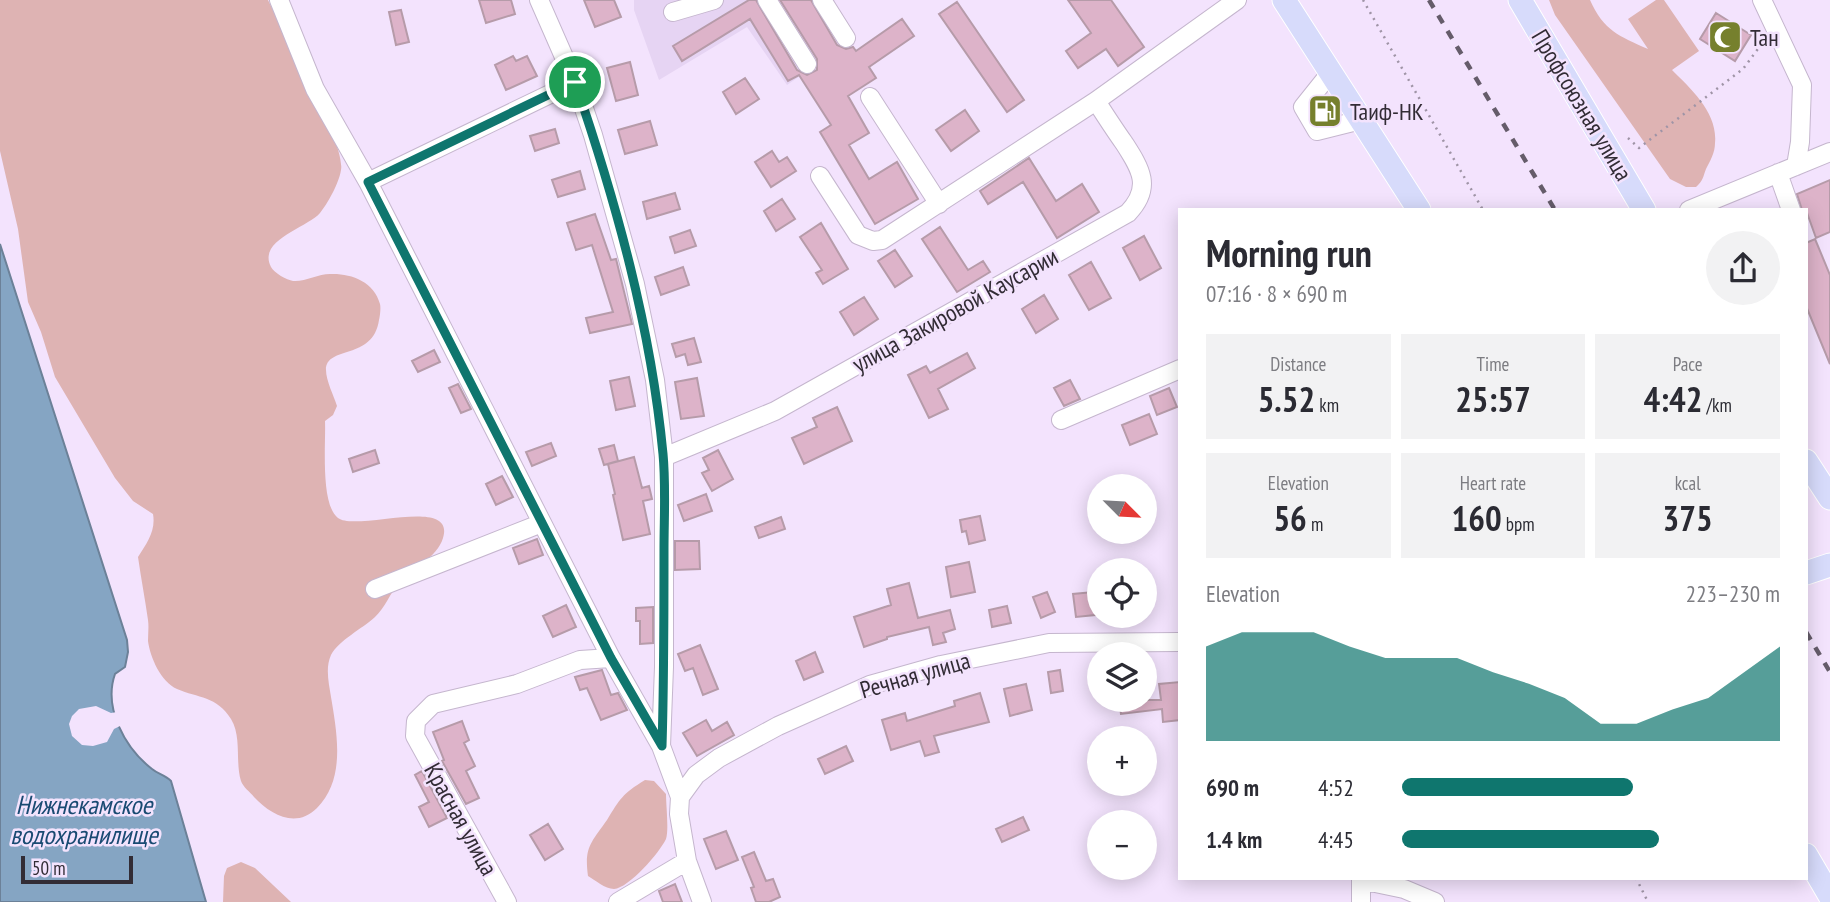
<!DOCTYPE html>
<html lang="en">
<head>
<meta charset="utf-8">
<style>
	:root { --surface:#fff; --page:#f2f2f3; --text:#2b2b33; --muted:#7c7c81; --accent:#0f766e }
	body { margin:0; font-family:"PT Sans Narrow",sans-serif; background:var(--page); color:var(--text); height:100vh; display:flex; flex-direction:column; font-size:26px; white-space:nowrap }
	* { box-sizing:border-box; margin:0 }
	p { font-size:23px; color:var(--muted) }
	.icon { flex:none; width:38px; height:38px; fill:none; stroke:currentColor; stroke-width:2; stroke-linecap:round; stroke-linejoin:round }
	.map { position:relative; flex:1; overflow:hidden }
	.panel { position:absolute; left:1178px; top:208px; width:630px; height:672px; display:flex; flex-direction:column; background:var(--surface); border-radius:0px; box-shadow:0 4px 18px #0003 }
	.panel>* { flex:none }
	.needle { width:46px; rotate:114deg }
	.tools { position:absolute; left:1087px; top:474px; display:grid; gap:14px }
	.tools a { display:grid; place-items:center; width:70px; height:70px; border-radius:50%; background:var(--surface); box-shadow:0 4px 18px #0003; font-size:35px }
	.scale { position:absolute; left:21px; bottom:18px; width:112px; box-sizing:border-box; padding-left:7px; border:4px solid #322c35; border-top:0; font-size:19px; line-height:24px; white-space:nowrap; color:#322c35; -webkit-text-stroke:5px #f3e3fd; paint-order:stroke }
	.pin { position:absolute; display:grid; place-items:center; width:60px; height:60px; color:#fff; margin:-30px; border:4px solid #fff; border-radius:50%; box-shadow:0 2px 7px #0007 }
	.round { display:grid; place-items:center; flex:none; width:74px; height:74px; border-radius:37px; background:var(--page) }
	.overview { display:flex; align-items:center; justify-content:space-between; height:119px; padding:0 28px }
	h1 { font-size:38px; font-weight:800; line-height:52px }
	.figures { display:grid; grid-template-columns:repeat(3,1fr); gap:10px; height:119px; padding:7px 28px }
	.figures div { display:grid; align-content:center; border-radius:0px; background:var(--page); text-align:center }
	.figures b { font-size:35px; font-weight:800 }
	.figures small { font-size:19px; font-weight:400 }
	.figures p { font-size:19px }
	.chart { height:196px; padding:14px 28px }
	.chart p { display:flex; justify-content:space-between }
	.chart svg { width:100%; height:126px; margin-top:7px; fill:var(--accent); opacity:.7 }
	ul { padding:0 28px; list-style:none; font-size:23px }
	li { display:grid; grid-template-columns:112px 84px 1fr; align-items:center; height:52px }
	li i { height:18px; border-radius:9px; background:var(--accent) }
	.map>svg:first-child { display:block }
	.built { fill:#e6d4f3 }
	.green { fill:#deb3b3 }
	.water { fill:#85a5c3; stroke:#6c8198; stroke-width:2 }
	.pier { fill:#f3e3fd }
	.building { fill:#ddb3c9; stroke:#b69ba9; stroke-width:2 }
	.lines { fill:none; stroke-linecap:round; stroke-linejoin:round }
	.minor-casing { stroke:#c5b6ce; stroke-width:20 }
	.major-casing { stroke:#fff; stroke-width:25 }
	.path { stroke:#9f94a6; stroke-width:2.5; stroke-dasharray:2 5; stroke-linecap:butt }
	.minor { stroke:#fff; stroke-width:18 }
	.major { stroke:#d7dbfb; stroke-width:23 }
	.rail { stroke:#655c6a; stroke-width:4.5; stroke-dasharray:9 9; stroke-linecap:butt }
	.route-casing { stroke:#fff; stroke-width:14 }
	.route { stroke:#0f766e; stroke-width:9 }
	.labels { text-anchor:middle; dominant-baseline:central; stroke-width:5; stroke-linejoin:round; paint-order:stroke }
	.poi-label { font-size:24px; fill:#322c35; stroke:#f3e3fd; text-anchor:start }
	.street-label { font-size:24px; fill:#322c35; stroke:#f3e3fd }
	.water-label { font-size:26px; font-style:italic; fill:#194a72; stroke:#f3e3fd }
</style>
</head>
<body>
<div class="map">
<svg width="1830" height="902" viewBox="0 0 1830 902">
	<rect width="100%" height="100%" fill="#f3e3fd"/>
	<path class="built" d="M634 0H836L832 1 852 40 787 85 747 27 659 80 634 10Z"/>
	<path class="green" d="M0 0H268C283 30 346 143 341 170 339 183 328 203 320 213 307 228 257 240 271 267 274 273 287 280 293 281 305 282 318 274 330 274 350 273 374 281 380 304 381 308 380 316 379 320 373 361 326 345 326 370 326 381 334 396 337 406L333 415 325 421C326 443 320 504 338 518 356 532 456 495 443 538 437 558 413 568 399 583 390 593 385 608 375 617 362 629 339 640 331 655 325 668 329 684 331 697 337 733 346 779 317 808 296 829 271 815 254 797 250 792 243 787 241 781 235 762 242 737 231 719 217 696 198 698 177 689 161 682 150 657 148 641 148 634 149 627 148 620 145 599 141 578 138 557 147 543 156 531 153 514L133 501 115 478 55 377 41 332 28 302 18 229 0 151Z
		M1549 0H1590C1604 31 1619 36 1648 49L1628 19 1656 0H1664L1699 51 1672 70C1691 89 1718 113 1715 143 1715 153 1710 161 1706 169 1703 177 1703 181 1696 187H1686L1670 179 1555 15Z
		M645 780 654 781 666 794C666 805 669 830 666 839 660 852 629 888 614 889 605 889 595 880 588 876 584 847 591 843 607 820 620 799 622 794 645 780Z
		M241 862 255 868 291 902H223L224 876 227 868Z"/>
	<path class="water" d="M0 244 127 640 128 652 125 667 115 674C103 708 125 748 152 769 158 774 165 775 171 781L206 902H0Z"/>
	<path class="pier" d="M96 706 111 713 117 712 122 725 114 729 107 742 93 746 82 745 72 736 69 724 72 716 79 709Z"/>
	<path class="building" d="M479 0H511L515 14 486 23Z
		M584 0H614L621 17 595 27Z
		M749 0H756L797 70 807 75 817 70V59L780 0H811L837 45 846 49 853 47 856 51 902 19 914 36 869 67 876 78 848 96 869 133 849 145 869 179 897 162 918 199 875 224 820 132 831 125 799 75 788 81 750 19 682 61 673 46Z
		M1068 0H1111L1144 47 1118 66 1106 49 1078 68 1066 51 1091 33Z
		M957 2 1024 100 1007 112 939 14Z
		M401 10 409 42 396 45 389 12Z
		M1716 13 1751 35 1735 61 1700 39Z
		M513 56 516 61 527 56 537 76 506 90 495 65Z
		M630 62 638 95 616 101 607 68Z
		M745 78 759 99 736 114 723 92Z
		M965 110 979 131 951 151 936 130Z
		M650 121 657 145 625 154 618 130Z
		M555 129 559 143 535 151 530 136Z
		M772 151 779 162 787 157 796 171 771 187 755 162Z
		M1029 158 1056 201 1082 184 1099 212 1057 238 1023 182 988 204 980 191Z
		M580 171 585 189 558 197 552 180Z
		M1830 180V232L1816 238 1806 210H1802L1797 194Z
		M675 193 680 209 647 219 643 202Z
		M782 199 795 219 776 231 764 211Z
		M595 214 611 260 616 259 632 324 590 333 586 318 613 312 592 245 576 250 567 223Z
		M821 223 848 269 823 284 816 273 822 270 800 237Z
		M940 227 968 270 983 261 990 272 957 292 922 239Z
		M690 230 696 246 675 253 670 237Z
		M1144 236 1161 268 1140 280 1123 248Z
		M1815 239 1830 275V364L1806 306V243Z
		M895 250 912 276 895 287 878 261Z
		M1091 262 1111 298 1089 310 1069 275Z
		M683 267 689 285 661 295 655 277Z
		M1044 295 1058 319 1036 333 1022 309Z
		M864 297 878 319 854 335 840 312Z
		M694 338 701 362 688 365 685 354 676 357 672 344Z
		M434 350 440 362 418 372 412 361Z
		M967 353 975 368 938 389 948 409 929 418 908 375 926 366 930 373Z
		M629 377 635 406 616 410 610 381Z
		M697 378 704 416 681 419 675 382Z
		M1070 380 1080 399 1064 406 1054 388Z
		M458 384 471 409 461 413 449 388Z
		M1169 388 1177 407 1157 415 1150 396Z
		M837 407 852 441 804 464 792 438 817 427 813 418Z
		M1149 414 1157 434 1130 445 1122 425Z
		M551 443 556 456 532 466 526 452Z
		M614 445 618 461 604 465 599 449Z
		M375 450 379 463 353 472 349 459Z
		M718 450 733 479 712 491 702 473 709 470 703 458Z
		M634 457 642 488 649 486 652 499 643 501 650 534 623 540 613 495 615 494 608 464Z
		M502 476 513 497 496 505 486 484Z
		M706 494 712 511 684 521 678 505Z
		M980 516 985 540 969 544 966 531 962 532 960 520Z
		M781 517 785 529 759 538 755 527Z
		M537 539 543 555 519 564 513 548Z
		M675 541H699L700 569 675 570Z
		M969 562 975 592 951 597 946 567Z
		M909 583 918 618 950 610 955 629 943 633 946 642 933 645 929 627 887 637V639L864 647 854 617 891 605 887 589Z
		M1047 592 1055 612 1041 618 1033 597Z
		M1093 592 1095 615 1076 617 1073 594Z
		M566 605 576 627 553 637 543 616Z
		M1007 606 1011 623 992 627 989 610Z
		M653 607V643L640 644V621H636V608Z
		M700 645 718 689 703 695 693 668 685 671 678 654Z
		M815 652 823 672 804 680 796 661Z
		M602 670 611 695 618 693 627 710 601 720 587 688 580 690 575 677Z
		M1060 670 1063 691 1051 693 1048 672Z
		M1180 682V720L1163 722 1162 709 1121 714 1119 700H1161L1159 684Z
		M1026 684 1032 710 1010 716 1004 689Z
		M980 693 989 722 934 736 939 752 925 756 920 741 891 750 882 720 905 713 907 721 955 706 954 701Z
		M706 720 712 731 727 722 734 735 697 756 683 733Z
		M462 721 469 740 464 743 475 766 466 771 479 798 466 804 442 761 444 760 433 732Z
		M846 746 853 761 825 774 818 759Z
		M422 771 447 818 429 827 419 807 429 802 415 775Z
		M1023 817 1029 830 1002 842 996 829Z
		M548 824 563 849 545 860 530 835Z
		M726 831 738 860 716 869 704 839Z
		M754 852 766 881 773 879 780 897 769 902H756L751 888 754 887 742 857Z
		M675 884 682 902H663L659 891Z"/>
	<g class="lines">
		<g class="minor-casing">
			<path id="minor" d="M279 0 315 89 368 182 611 658 661 746
				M539 0 575 82 593 135 635 284 655 380 664 457V667L661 746 680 797 679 814 687 861 702 902
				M767 0 807 64
				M822 0 846 38
				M1762 0 1802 85 1800 142 1796 166
				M673 12 714 0
				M1331 72 1303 107 1317 131 1361 120
				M870 97 939 204
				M1778 173 1791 210
				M820 176 858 235 873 241 882 240 1096 101 1237 0
				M368 182 575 82
				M1689 210 1830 152
				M1061 420 1180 369
				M664 457 775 411 1128 213C1153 187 1140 168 1124 143 1114 129 1105 115 1096 101
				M375 589 542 523
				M680 797 696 775 719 758 778 726 870 685 941 665 1049 643 1180 642
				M1361 878V902
				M1361 880 1404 889 1435 902
				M507 902 415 736 416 721 433 704 517 684 580 660 611 658
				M618 902 687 861"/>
		</g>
		<g class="major-casing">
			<path id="major" d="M1284 0 1419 210
				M1520 0 1644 210
				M1806 461 1830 498
				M1806 573 1830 565
				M1806 855 1830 896"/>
		</g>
		<path class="path" d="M1363 0 1483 210
			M1628 138 1639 148 1743 69 1763 42
			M1636 878 1648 902"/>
		<use href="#minor" class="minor"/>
		<use href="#major" class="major"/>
		<path class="rail" d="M1429 0 1555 210
			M1806 632 1830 672"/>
	</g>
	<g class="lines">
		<g class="route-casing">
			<path id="route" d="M575 82C616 202 651 327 663 454 666 485 664 518 664 550 664 615 664 681 662 746L611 658 368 182Z"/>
		</g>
		<use href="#route" class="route"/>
	</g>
	<defs>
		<g id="mosque-square" transform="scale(1.75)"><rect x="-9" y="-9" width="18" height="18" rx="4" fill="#76802d" stroke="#f3e3fd"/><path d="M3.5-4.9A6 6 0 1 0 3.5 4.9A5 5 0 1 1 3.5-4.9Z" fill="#fff"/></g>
		<g id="fuel-square" transform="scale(1.75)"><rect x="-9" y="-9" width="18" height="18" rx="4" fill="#76802d" stroke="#f3e3fd"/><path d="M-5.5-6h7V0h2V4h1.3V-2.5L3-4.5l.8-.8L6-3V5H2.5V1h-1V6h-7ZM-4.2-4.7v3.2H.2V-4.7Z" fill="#fff"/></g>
	</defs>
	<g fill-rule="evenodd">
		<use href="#mosque-square" x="1725" y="37"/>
		<use href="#fuel-square" x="1325" y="111"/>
	</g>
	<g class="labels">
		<g class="poi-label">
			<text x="1750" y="37">Тан</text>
			<text x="1350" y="111">Таиф-НК</text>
		</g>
		<g class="street-label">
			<text transform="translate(1582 105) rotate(59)">Профсоюзная улица</text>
			<text transform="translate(955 310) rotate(-29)">улица Закировой Каусарии</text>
			<text transform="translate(915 675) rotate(-16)">Речная улица</text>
			<text transform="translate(461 819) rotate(61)">Красная улица</text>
		</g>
		<g class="water-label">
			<text x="84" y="804">Нижнекамское<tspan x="84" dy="30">водохранилище</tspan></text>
		</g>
	</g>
</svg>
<div class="tools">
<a><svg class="needle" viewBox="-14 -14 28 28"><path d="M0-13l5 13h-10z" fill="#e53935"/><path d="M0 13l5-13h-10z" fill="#7c7c81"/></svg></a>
<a><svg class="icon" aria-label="locate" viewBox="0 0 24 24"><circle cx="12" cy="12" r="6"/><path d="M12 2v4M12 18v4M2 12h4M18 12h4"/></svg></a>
<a><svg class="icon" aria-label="layers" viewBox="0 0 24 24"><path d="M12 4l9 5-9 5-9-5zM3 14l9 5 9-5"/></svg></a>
<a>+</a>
<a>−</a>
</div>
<div class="scale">50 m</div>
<div class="pin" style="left:575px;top:82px;background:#1e9e55"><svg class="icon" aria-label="arrive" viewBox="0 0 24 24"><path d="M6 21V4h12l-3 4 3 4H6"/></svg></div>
<section class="panel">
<div class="overview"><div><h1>Morning run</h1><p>07:16 · 8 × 690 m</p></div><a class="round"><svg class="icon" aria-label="share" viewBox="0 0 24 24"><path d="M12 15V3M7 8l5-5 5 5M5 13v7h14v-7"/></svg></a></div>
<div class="figures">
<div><p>Distance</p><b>5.52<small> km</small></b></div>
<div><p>Time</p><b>25:57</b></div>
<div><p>Pace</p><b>4:42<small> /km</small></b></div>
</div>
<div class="figures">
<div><p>Elevation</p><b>56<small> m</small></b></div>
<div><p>Heart rate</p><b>160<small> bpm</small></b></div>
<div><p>kcal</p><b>375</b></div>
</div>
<div class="chart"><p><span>Elevation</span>223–230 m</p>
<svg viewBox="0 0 160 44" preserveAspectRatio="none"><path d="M0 44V11L10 6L20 6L30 6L40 11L50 15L60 15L70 15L80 20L90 24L100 29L110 38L120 38L130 33L140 29L150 20L160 11V44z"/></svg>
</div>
<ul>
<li><b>690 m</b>4:52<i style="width:61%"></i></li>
<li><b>1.4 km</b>4:45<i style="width:68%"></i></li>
</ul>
</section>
</div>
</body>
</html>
